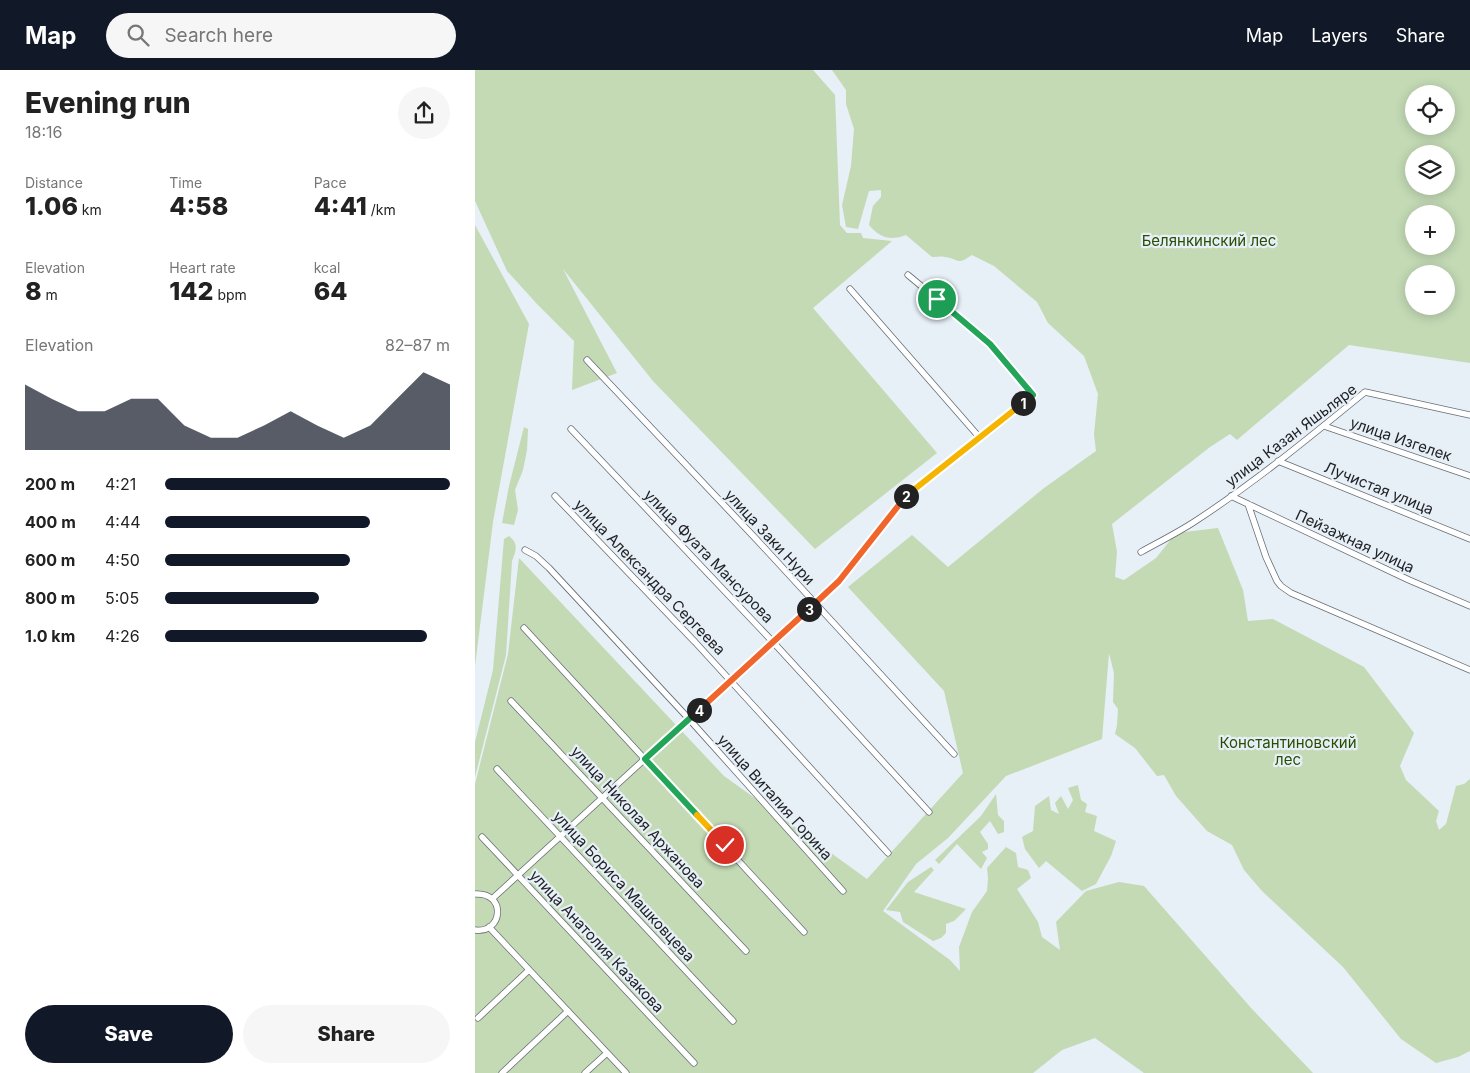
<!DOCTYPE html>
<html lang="en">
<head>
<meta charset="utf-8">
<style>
	:root { --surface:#fff; --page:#f6f6f6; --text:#222; --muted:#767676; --accent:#111827 }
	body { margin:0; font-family:Inter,sans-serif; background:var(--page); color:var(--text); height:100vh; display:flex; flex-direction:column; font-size:19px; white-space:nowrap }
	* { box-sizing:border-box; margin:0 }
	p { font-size:16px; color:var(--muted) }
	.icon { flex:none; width:28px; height:28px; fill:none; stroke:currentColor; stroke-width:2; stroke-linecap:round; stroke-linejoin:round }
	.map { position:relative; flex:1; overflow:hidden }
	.sheet { display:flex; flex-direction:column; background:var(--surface); width:475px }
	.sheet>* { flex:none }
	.controls { position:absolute; left:930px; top:15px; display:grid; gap:10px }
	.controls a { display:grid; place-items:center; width:50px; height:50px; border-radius:50%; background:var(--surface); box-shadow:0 2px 12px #0003; font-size:25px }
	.pin { position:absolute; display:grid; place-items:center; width:42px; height:42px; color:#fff; margin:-21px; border:2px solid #fff; border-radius:50%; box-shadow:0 1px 5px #0007 }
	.km { position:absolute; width:25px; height:25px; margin:-12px; border-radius:50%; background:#222; color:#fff; font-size:14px; line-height:25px; text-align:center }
	.round { display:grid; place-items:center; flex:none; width:52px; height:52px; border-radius:26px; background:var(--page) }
	.summary { display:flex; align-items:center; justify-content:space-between; height:85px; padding:0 25px }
	h1 { font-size:28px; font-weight:800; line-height:38px }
	.figures { display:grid; grid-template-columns:repeat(3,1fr); gap:8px; height:85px; padding:5px 25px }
	.figures div { display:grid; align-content:center }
	.figures b { font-size:25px; font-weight:800 }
	.figures small { font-size:14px; font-weight:400 }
	.figures p { font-size:14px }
	.chart { height:140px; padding:10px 25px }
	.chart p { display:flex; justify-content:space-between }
	.chart svg { width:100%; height:90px; margin-top:5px; fill:var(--accent); opacity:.7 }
	.button { display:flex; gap:10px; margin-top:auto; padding:10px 25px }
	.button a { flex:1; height:58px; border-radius:30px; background:var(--accent); color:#fff; font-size:20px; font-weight:800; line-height:58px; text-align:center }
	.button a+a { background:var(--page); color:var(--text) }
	ul { padding:0 25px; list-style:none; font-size:16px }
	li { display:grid; grid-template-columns:80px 60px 1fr; align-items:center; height:38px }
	li i { height:12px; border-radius:6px; background:var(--accent) }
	header { display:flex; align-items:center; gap:30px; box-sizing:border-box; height:70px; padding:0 25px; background:var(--accent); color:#fff }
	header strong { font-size:24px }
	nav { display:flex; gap:28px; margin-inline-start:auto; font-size:18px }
	.search { width:350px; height:45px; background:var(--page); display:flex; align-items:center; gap:12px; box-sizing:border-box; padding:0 18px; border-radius:28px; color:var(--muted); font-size:19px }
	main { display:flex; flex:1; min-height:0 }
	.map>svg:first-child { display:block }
	.green { fill:#c3dab5; fill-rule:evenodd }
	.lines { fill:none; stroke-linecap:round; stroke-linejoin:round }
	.street-casing { stroke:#666d74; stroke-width:7 }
	.street { stroke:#fff; stroke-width:5.5 }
	.split-1-casing { stroke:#fff; stroke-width:10 }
	.split-2-casing { stroke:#fff; stroke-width:10 }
	.split-3-casing { stroke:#fff; stroke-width:10 }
	.split-4-casing { stroke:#fff; stroke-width:10 }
	.split-5-casing { stroke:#fff; stroke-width:10 }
	.split-6-casing { stroke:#fff; stroke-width:10 }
	.split-1 { stroke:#22a559; stroke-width:6 }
	.split-2 { stroke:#f5b400; stroke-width:6 }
	.split-3 { stroke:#f0652b; stroke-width:6 }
	.split-4 { stroke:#f0652b; stroke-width:6 }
	.split-5 { stroke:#22a559; stroke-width:6 }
	.split-6 { stroke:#f5b400; stroke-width:6 }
	.labels { text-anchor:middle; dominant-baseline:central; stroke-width:4.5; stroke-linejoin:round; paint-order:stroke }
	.park-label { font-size:15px; fill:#284f00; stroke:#e7eff7 }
	.street-label { font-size:15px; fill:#1e2023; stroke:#e7eff7 }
</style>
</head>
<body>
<header>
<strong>Map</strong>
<div class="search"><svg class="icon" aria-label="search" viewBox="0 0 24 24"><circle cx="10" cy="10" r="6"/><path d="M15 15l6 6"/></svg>Search here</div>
<nav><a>Map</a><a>Layers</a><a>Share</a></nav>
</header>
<main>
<section class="sheet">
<div class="summary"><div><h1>Evening run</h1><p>18:16</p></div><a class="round"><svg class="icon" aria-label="share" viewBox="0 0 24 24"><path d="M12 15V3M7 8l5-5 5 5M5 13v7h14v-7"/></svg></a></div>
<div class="figures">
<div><p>Distance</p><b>1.06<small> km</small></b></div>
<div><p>Time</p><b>4:58</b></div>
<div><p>Pace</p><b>4:41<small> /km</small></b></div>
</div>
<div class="figures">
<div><p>Elevation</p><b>8<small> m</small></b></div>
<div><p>Heart rate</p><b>142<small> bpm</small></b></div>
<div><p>kcal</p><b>64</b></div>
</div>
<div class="chart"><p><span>Elevation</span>82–87 m</p>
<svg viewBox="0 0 160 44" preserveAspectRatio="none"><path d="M0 44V12L10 19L20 25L30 25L40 19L50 19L60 32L70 38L80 38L90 32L100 25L110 32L120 38L130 32L140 19L150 6L160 12V44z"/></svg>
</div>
<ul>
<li><b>200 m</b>4:21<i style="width:100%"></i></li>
<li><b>400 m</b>4:44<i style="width:72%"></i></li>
<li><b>600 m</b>4:50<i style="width:65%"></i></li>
<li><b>800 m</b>5:05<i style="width:54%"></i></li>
<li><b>1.0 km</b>4:26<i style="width:92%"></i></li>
</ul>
<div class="button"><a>Save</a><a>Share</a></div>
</section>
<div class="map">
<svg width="995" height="1003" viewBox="0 0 995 1003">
	<rect width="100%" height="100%" fill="#e7eff7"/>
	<path class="green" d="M0 0H338L360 25 365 155 372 163H386L388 168 417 171 338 238 462 383 340 479 178 311 88 199 142 303 97 320 99 271 62 234 32 201 0 131Z
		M357 0H995V293L874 275 762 370 755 364 735 377 637 454 642 482 640 507 649 510 681 488 701 463 743 458 768 520 773 551 798 549 889 597 939 663 925 696 931 710 964 741 961 751 964 760 971 754 981 716 989 714 995 709V981L983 987 961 993 926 969 868 897 787 821 769 800 757 775 732 761 701 726 689 705 682 706 660 678 640 664 642 655 643 639 638 632 639 603 634 583 627 669 531 706 473 768 441 794 408 841 475 890 485 901 484 877 497 842 512 821 513 808 512 798 531 777 541 783 543 797 553 800 556 808 542 819 563 852 567 867 585 880 581 852 611 821 644 812 669 816 777 939 838 1003H669L620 968 587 980 558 1003H0V714L33 584 44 488 249 706 392 809 488 703 469 621 373 517 437 465 473 497 569 418 621 381 619 364 623 324 609 286 573 253 562 232 519 196 497 185C481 196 485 189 470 187 466 186 461 187 457 187L431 165C416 171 405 168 394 155L398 136 406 127V120L394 121 383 159 371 157 367 135 376 96 379 59 371 34V20ZM939 24H971V56H939ZM939 84H971V116H939ZM939 144H971V176H939ZM939 204H971V236H939Z
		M0 155 54 254 18 452 0 596Z
		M49 357 53 359 52 380 48 400 40 420 43 440 39 455 27 453 34 416Z
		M34 466C44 474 41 480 37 491L31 585 0 707V672L18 600 29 469Z
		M603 715 606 730 612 734 610 742 622 746 619 761 641 771 636 786 621 814 607 821 571 791 564 798 550 779 547 767 558 761 560 736 574 726 576 740 584 744 580 733 586 726 593 739 598 730 593 718Z
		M521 724 523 745 529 751V762L523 764 515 751 505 762 513 774V779L507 782 512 788 506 799 482 774 464 794 460 790 506 746Z
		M456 797 459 800 439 822 491 839 479 851 471 854V863L466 868 458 871 428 852 425 842 411 840 433 812Z"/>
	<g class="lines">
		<g class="street-casing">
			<path id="street" d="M375 219 505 368
				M112 290 282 470 479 684
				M849 356 995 406
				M96 359 298 572 454 742
				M803 391 995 469
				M80 426 220 572 413 783
				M756 426 934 510 995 536
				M773 434 791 487 802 511 806 516 816 523 995 600
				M50 480 61 486 74 498 214 649 368 821
				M666 482C684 472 702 463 719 452 779 413 835 367 890 322L995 345
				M49 558 329 862
				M36 631 271 881
				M22 699 258 951
				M7 767 219 993
				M0 824C32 822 28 864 0 860
				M17 829 364 511 429 427 558 325 515 273 433 205
				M14 857 151 1003
				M3 948 54 900
				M27 1003 93 941
				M110 1003 132 983"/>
		</g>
		<use href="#street" class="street"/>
	</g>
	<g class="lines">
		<g class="split-1-casing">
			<path id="split-1" d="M462 229 515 274 558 325 548 333"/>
		</g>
		<g class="split-2-casing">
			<path id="split-2" d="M431 426 548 333"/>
		</g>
		<g class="split-3-casing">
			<path id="split-3" d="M334 539 364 511 431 426"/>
		</g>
		<g class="split-4-casing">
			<path id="split-4" d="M224 640 334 539"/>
		</g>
		<g class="split-5-casing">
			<path id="split-5" d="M222 745 170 689 224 640"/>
		</g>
		<g class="split-6-casing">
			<path id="split-6" d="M222 745 250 775"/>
		</g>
		<use href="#split-1" class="split-1"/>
		<use href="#split-2" class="split-2"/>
		<use href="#split-3" class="split-3"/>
		<use href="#split-4" class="split-4"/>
		<use href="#split-5" class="split-5"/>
		<use href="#split-6" class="split-6"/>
	</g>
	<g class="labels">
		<g class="park-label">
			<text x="734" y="170">Белянкинский лес</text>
			<text x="813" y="672">Константиновский<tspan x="813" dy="17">лес</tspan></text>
		</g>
		<g class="street-label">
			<text transform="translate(816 365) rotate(-37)">улица Казан Яшьляре</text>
			<text transform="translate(926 369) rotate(19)">улица Изгелек</text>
			<text transform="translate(904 418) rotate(22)">Лучистая улица</text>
			<text transform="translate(295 467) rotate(47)">улица Заки Нури</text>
			<text transform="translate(880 471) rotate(25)">Пейзажная улица</text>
			<text transform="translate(234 486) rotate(46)">улица Фуата Мансурова</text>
			<text transform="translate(175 507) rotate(46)">улица Александра Сергеева</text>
			<text transform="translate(300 727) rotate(48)">улица Виталия Горина</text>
			<text transform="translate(163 747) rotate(47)">улица Николая Аржанова</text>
			<text transform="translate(149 816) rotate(47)">улица Бориса Машковцева</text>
			<text transform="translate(122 871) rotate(47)">улица Анатолия Казакова</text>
		</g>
	</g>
</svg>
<div class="controls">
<a><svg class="icon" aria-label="locate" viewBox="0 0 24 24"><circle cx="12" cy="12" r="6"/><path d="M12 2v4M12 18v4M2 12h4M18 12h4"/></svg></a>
<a><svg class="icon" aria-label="layers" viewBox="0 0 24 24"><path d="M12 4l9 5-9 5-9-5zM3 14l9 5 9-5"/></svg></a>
<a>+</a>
<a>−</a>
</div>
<div class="pin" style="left:462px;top:229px;background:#1e9e55"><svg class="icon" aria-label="arrive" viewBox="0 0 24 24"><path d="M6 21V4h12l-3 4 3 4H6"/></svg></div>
<div class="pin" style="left:250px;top:775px;background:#d93025"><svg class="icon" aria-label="check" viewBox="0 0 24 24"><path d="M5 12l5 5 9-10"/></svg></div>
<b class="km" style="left:548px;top:333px">1</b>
<b class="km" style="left:431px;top:426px">2</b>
<b class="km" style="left:334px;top:539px">3</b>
<b class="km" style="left:224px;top:640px">4</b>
</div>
</main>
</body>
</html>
